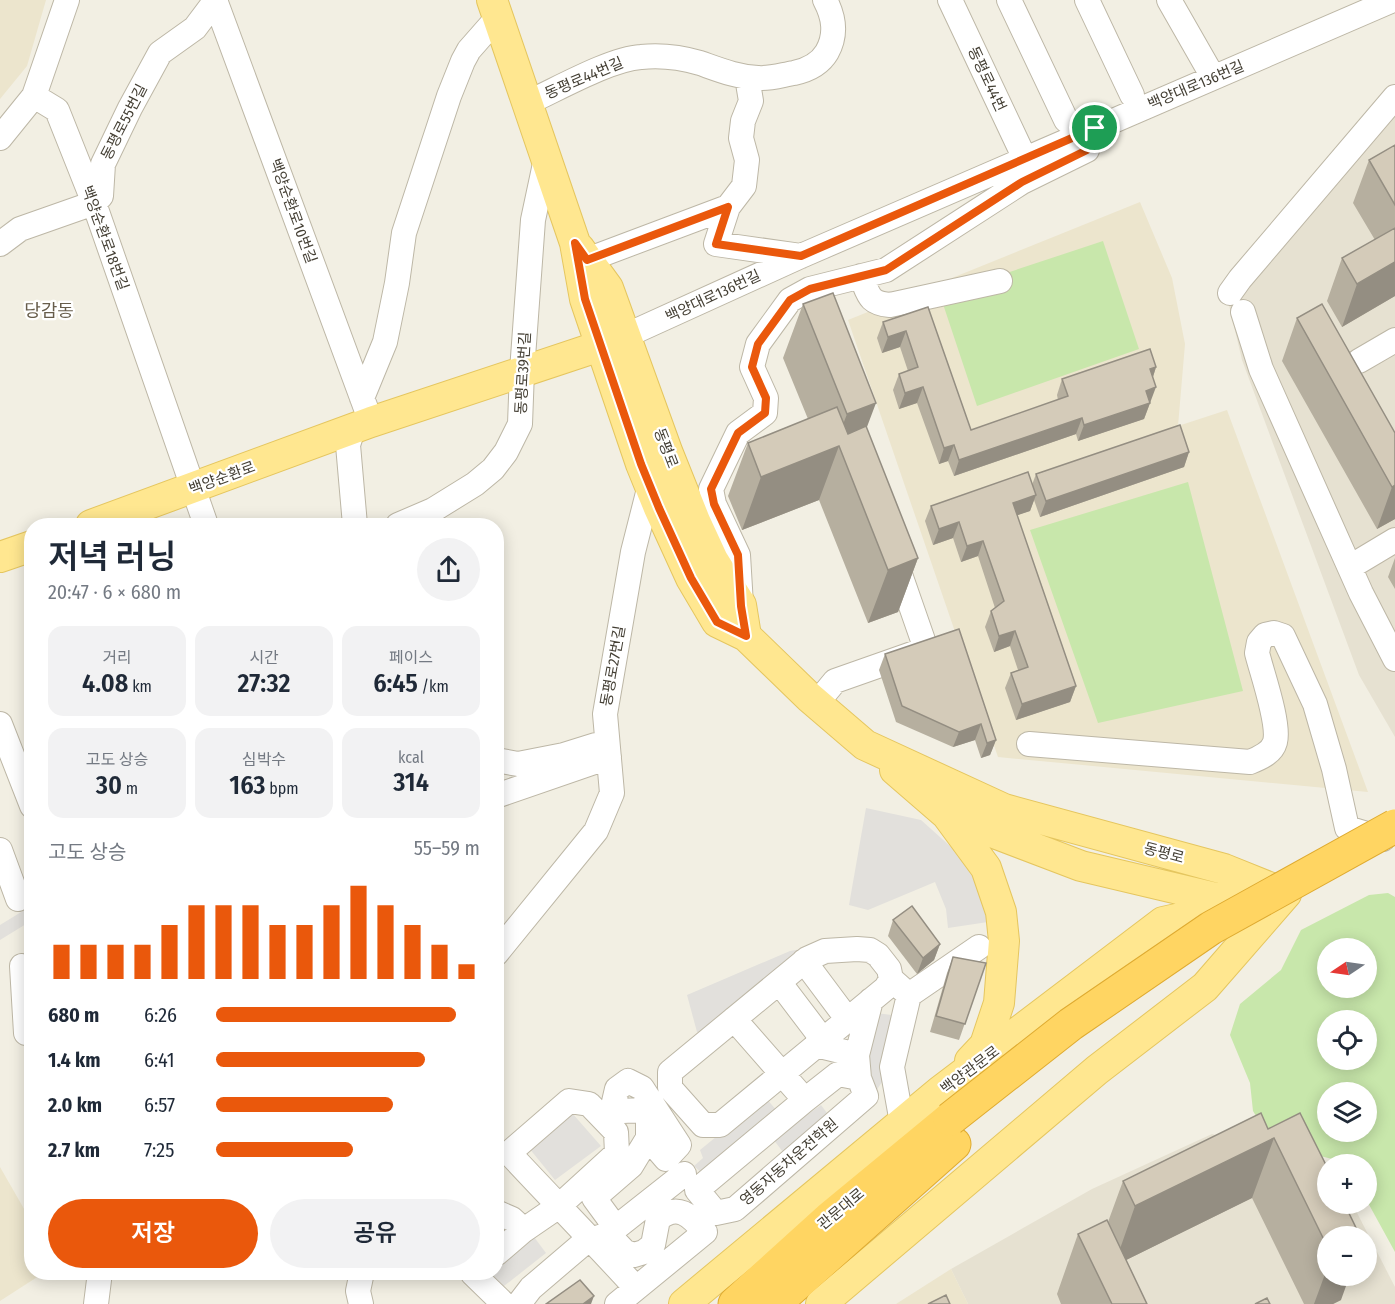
<!DOCTYPE html>
<html lang="ko">
<head>
<meta charset="utf-8">
<style>
	:root { --surface:#fff; --page:#f2f2f3; --text:#1f2937; --muted:#747a83; --accent:#ea580c }
	body { margin:0; font-family:"Fira Sans Condensed","Noto Sans KR",sans-serif; background:var(--page); color:var(--text); height:100vh; display:flex; flex-direction:column; font-size:22px; white-space:nowrap }
	* { box-sizing:border-box; margin:0 }
	p { font-size:20px; color:var(--muted) }
	.icon { flex:none; width:33px; height:33px; fill:none; stroke:currentColor; stroke-width:2; stroke-linecap:round; stroke-linejoin:round }
	.map { position:relative; flex:1; overflow:hidden }
	.drawer { position:absolute; left:24px; top:518px; width:480px; height:762px; display:flex; flex-direction:column; background:var(--surface); border-radius:24px; box-shadow:0 3px 15px #0003 }
	.drawer>* { flex:none }
	.needle { width:39px; rotate:257deg }
	.controls { position:absolute; left:1317px; top:938px; display:grid; gap:12px }
	.controls a { display:grid; place-items:center; width:60px; height:60px; border-radius:50%; background:var(--surface); box-shadow:0 3px 15px #0003; font-size:30px }
	.pin { position:absolute; display:grid; place-items:center; width:51px; height:51px; color:#fff; margin:-26px; border:3px solid #fff; border-radius:50%; box-shadow:0 2px 6px #0007 }
	.round { display:grid; place-items:center; flex:none; width:63px; height:63px; border-radius:32px; background:var(--page) }
	.summary { display:flex; align-items:center; justify-content:space-between; height:102px; padding:0 24px }
	h1 { font-size:33px; font-weight:600; line-height:45px }
	.figures { display:grid; grid-template-columns:repeat(3,1fr); gap:9px; height:102px; padding:6px 24px }
	.figures div { display:grid; align-content:center; border-radius:15px; background:var(--page); text-align:center }
	.figures b { font-size:26px; font-weight:600 }
	.figures small { font-size:16px; font-weight:400 }
	.figures p { font-size:16px }
	.chart { height:168px; padding:12px 24px }
	.chart p { display:flex; justify-content:space-between }
	.chart svg { width:100%; height:108px; margin-top:6px; stroke:var(--accent); stroke-width:6 }
	.primary-button { display:flex; gap:12px; margin-top:auto; padding:12px 24px }
	.primary-button a { flex:1; height:69px; border-radius:36px; background:var(--accent); color:#fff; font-size:24px; font-weight:600; line-height:69px; text-align:center }
	.primary-button a+a { background:var(--page); color:var(--text) }
	ul { padding:0 24px; list-style:none; font-size:20px }
	li { display:grid; grid-template-columns:96px 72px 1fr; align-items:center; height:45px }
	li i { height:15px; border-radius:8px; background:var(--accent) }
	.map>svg:first-child { display:block }
	.residential { fill:#e6e1d1; fill-rule:evenodd }
	.education { fill:#ece5cd }
	.green { fill:#c8e7ab; fill-rule:evenodd }
	.parking { fill:#e2e0dc }
	.lines { fill:none; stroke-linecap:round; stroke-linejoin:round }
	.minor-casing { stroke:#bdb7a6; stroke-width:26 }
	.major-casing { stroke:#e5c65f; stroke-width:32 }
	.highway-casing { stroke:#dfab31; stroke-width:35 }
	.minor { stroke:#fff; stroke-width:24 }
	.major { stroke:#ffe790; stroke-width:30 }
	.highway { stroke:#ffd562; stroke-width:33 }
	.highway-bridge-casing { stroke:#dfab31; stroke-width:35; stroke-linecap:butt }
	.highway-bridge { stroke:#ffd562; stroke-width:33 }
	.wall { fill:#b6af9f }
	.shaded-wall { fill:#948e82 }
	.building { fill:#d4cbb9; stroke:#948e82; stroke-width:1.5 }
	.route-casing { stroke:#fff; stroke-width:12 }
	.route { stroke:#ea580c; stroke-width:8 }
	.labels { text-anchor:middle; dominant-baseline:central; stroke-width:4.5; stroke-linejoin:round; paint-order:stroke }
	.street-label { font-size:15px; fill:#443f34; stroke:#fff }
	.quarter-label { font-size:18px; fill:#675d4b; stroke:#fff }
</style>
</head>
<body>
<div class="map">
<svg width="1395" height="1304" viewBox="0 0 1395 1304">
	<rect width="100%" height="100%" fill="#f2efe3"/>
	<path class="residential" d="M1395 106V737L1359 675 1242 360 1229 305Z
		M1212 1134 1327 1168 1328 1203H1352L1395 1287V1304H968L951 1269 1092 1189ZM1328 1236H1366V1275H1328Z"/>
	<path class="education" d="M0 0H46L27 66 0 99Z
		M1140 202 1172 278 1185 344 1178 426 1227 410 1368 792 998 757 848 320Z
		M0 1167 31 1221 32 1272H45L0 1301Z
		M951 1269 968 1304H896Z"/>
	<path class="green" d="M1103 241 1139 349 977 406 940 295Z
		M1188 482 1243 691 1098 723 1030 530Z
		M1388 893 1395 897V1252L1367 1201 1366 1164H1346L1344 1162 1273 1144 1253 1111 1250 1083 1230 1035 1240 1004 1281 970 1301 930 1369 895ZM1328 948H1366V987H1328ZM1328 1020H1366V1059H1328ZM1328 1092H1366V1131H1328Z"/>
	<path class="parking" d="M866 808 921 820 960 855 979 887 988 922 948 928 946 909 935 882 868 910 849 905Z
		M31 906V921L0 940V925Z
		M807 948 701 1033 697 1032 687 995 790 951Z
		M898 994 892 1067 874 1094 869 1054 876 1013 892 1015Z
		M765 1097 778 1112 703 1174 694 1166 703 1158 700 1150Z
		M821 1105 830 1117 783 1152 773 1139Z
		M572 1113 601 1146 555 1180 529 1148Z
		M534 1237 546 1253 499 1290 487 1276 492 1272H496L497 1268Z"/>
	<g class="lines">
		<g class="minor-casing">
			<path id="minor" d="M215 0 371 422
				M950 0 1025 159
				M1009 0 1066 120
				M1087 0 1132 95
				M1169 0 1213 77
				M747 77 751 101 743 121 741 138 747 160 744 186 728 207 716 244 801 256
				M34 96 57 110 94 203 206 525
				M527 103C558 89 610 59 641 57 660 55 683 58 700 63 720 70 737 77 758 78 769 79 782 75 794 73 808 70 820 64 827 52 837 34 834 17 825 0
				M0 138 34 96 67 0
				M0 244 20 229 94 203 101 196 103 164 130 108 160 53 195 28 216 0
				M587 260 728 207
				M861 276C869 295 868 303 890 305L1000 281
				M1230 293 1240 279 1395 97
				M1243 312 1261 369 1361 593 1395 659
				M625 336 801 256 1393 0
				M1359 361 1395 340
				M362 398 385 342 397 283 404 233 449 96 463 61 469 50 498 17
				M353 429 348 445 355 525
				M398 525 433 510 475 484 493 469 506 452 520 424 522 371 533 220 546 159
				M1350 567 1395 540
				M741 605 738 555 714 504 711 489 738 433 765 413 766 398 752 367 758 344 790 300 810 289 886 270 1022 182 1087 150 1095 128
				M816 704 835 681 926 649 895 560
				M0 724 32 806
				M1029 744 1250 762C1260 758 1272 753 1275 742 1280 724 1262 673 1257 653L1259 642 1265 635 1274 633 1283 636 1315 704 1334 769 1347 828 1383 839
				M496 760 518 764 564 755 596 745 609 757 496 796
				M0 850 18 899
				M857 949 870 950 878 955 889 969 891 979 886 988 720 1125H703L670 1088V1072L807 959 825 951Z
				M496 954 596 831 612 793 605 714 633 552 650 485
				M804 961 848 1020
				M22 966 26 1033H32
				M891 979 909 995 892 1067 902 1123
				M779 982 823 1040
				M909 995 979 947
				M734 1019 805 1100 838 1074 859 1078 866 1096 735 1209 716 1213 697 1190 805 1100
				M816 1045 857 1055 859 1078
				M857 1055 871 1000
				M496 1212 512 1219 524 1230 496 1254
				M616 1228 594 1198 631 1166 648 1138 666 1159 679 1145 642 1088 628 1081 617 1089 614 1102 623 1111 641 1110 648 1115V1138
				M524 1230 559 1206 617 1153 616 1132 589 1104 569 1101 509 1153C551 1198 594 1242 636 1288
				M608 1234 625 1252 634 1255 644 1252 653 1245 658 1219C678 1203 690 1215 705 1232L617 1304
				M473 1274 504 1304
				M96 1304 100 1272
				M361 1304 358 1291 362 1272
				M521 1304V1301L531 1288 585 1242 608 1234 684 1174"/>
		</g>
		<g class="major-casing">
			<path id="major" d="M492 0 575 243 585 299 641 464 659 508 691 578 717 622 746 636 809 697 865 745 1004 809 1224 869 1286 894
				M579 248 608 288 667 451 695 521 713 560 741 605 746 636
				M91 525 371 422 600 346
				M0 557 32 546
				M895 770 947 815 986 868 1001 912 1004 941 999 1003 985 1045 970 1061
				M947 815 1081 866 1216 898 1235 897
				M684 1304 939 1092 1163 922 1244 904
				M821 1304 1097 1070 1205 987 1286 894"/>
		</g>
		<g class="highway-casing">
			<path id="highway" d="M735 1304 830 1218 950 1119
				M774 1304 954 1144"/>
		</g>
		<use href="#minor" class="minor"/>
		<use href="#major" class="major"/>
		<use href="#highway" class="highway"/>
		<g class="highway-bridge-casing">
			<path id="highway-bridge" d="M950 1119 1071 1024 1211 928 1395 826"/>
		</g>
		<use href="#highway-bridge" class="highway-bridge"/>
	</g>
	<path class="wall" d="M1395 146V296L1342 327 1327 301 1342 258 1375 240 1353 203 1369 160Z
		M803 304 866 429 918 558 898 612 868 623 819 500 742 530 728 496 748 443 808 419 783 358Z
		M928 307 971 430 1058 400 1057 395 1062 379 1156 367 1153 377 1150 403 1144 419 1078 441 1076 434 954 476 948 461 939 464 917 403 899 409 893 390 899 374 908 371 900 347 882 353 877 338 883 322Z
		M1297 318 1395 433V519L1377 529 1282 361Z
		M1189 452 1184 467 1040 517 1034 500 1030 511 1017 515 1076 686 1070 702 1016 720 1005 688 1011 673 1018 670 1010 646 994 652 985 627 991 611 995 608 978 556 961 562 953 538 933 545 925 521 931 506 1032 485 1036 474Z
		M1395 558V589L1388 577Z
		M959 629 996 740 990 755 981 758 975 740 953 747 896 722 879 670 885 654Z
		M893 920 940 944 934 960 917 974 888 936Z
		M953 957 986 963 959 1040 930 1032 947 973Z
		M1300 1113 1328 1236V1275L1341 1300 1333 1304H1304L1252 1198 1126 1260 1147 1304H1061L1057 1294 1078 1234 1108 1222 1123 1181 1268 1129Z"/>
	<path class="shaded-wall" d="M1395 255V296L1342 327 1357 284Z
		M906 331 900 347 882 353 888 337Z
		M1156 367 1151 383 1150 369Z
		M923 387 917 403 899 409 905 393Z
		M1156 387 1144 419 1078 441 1084 425 1146 391Z
		M876 403 856 456 839 446 819 500 742 530 761 477 834 448 847 414Z
		M1082 418 1076 434 954 476 959 460Z
		M954 445 948 461 939 464 944 448Z
		M1189 452 1184 467 1040 517 1046 501Z
		M1395 485V519L1377 529 1392 487Z
		M1036 495 1030 511 1007 519 1013 503Z
		M959 522 953 538 933 545 939 529Z
		M983 541 978 556 961 562 967 546Z
		M918 558 898 612 868 623 888 570Z
		M1015 631 1010 646 994 652 999 636Z
		M1076 686 1070 702 1016 720 1022 704Z
		M981 724 975 740 953 747 959 732Z
		M996 740 990 755 981 758 987 743Z
		M940 944 934 960 917 974 923 958Z
		M1274 1138 1252 1198 1114 1266 1135 1206Z
		M1328 1266V1275H1350L1341 1300 1333 1304H1314Z
		M594 1296 591 1304H583Z"/>
	<path class="building" d="M1395 145V205L1369 160Z
		M1395 228V262L1357 284 1342 258Z
		M833 293 876 403 847 414 803 304Z
		M1322 304 1395 433V485L1392 487 1297 318Z
		M928 307 971 430 1068 396 1062 379 1150 349 1156 367 1150 369 1156 387 1146 391 1150 403 1084 425 1082 418 959 460 954 445 944 448 923 387 905 393 899 374 918 367 906 331 888 337 883 322Z
		M837 407 848 434 866 426 918 558 888 570 839 446 761 477 748 443Z
		M1180 425 1189 452 1046 501 1036 474Z
		M1028 472 1036 495 1013 503 1076 686 1022 704 1011 673 1028 667 1015 631 999 636 991 611 1004 601 983 541 967 546 959 522 939 529 931 506Z
		M959 629 996 740 987 743 981 724 959 732 902 706 885 654Z
		M912 906 940 944 923 958 893 920Z
		M953 957 986 963 965 1024 936 1016Z
		M1261 1113 1268 1129 1300 1113 1328 1169V1203H1344L1360 1236H1328V1248L1274 1138 1135 1206 1123 1181Z
		M1107 1220 1147 1304H1112L1078 1234Z
		M580 1280 594 1296 583 1304H546Z
		M946 1295 950 1304H928Z
		M1267 1298 1270 1304H1255Z"/>
	<g class="lines">
		<g class="route-casing">
			<path id="route" d="M1095 128 1087 150 1022 182 886 270 810 289 790 300 758 344 752 367 766 398 765 413 738 433 711 489 714 504 738 555 741 606 746 636 717 622 691 578 659 508 641 464 585 299 575 243 587 260 728 207 716 244 801 256Z"/>
		</g>
		<use href="#route" class="route"/>
	</g>
	<g class="labels">
		<g class="street-label">
			<text transform="translate(584 78) rotate(-23)">동평로44번길</text>
			<text transform="translate(987 79) rotate(65)">동평로44번</text>
			<text transform="translate(1196 85) rotate(-23)">백양대로136번길</text>
			<text transform="translate(124 122) rotate(-63)">동평로55번길</text>
			<text transform="translate(293 211) rotate(70)">백양순환로10번길</text>
			<text transform="translate(105 238) rotate(70)">백양순환로18번길</text>
			<text transform="translate(713 296) rotate(-25)">백양대로136번길</text>
			<text transform="translate(523 373) rotate(-87)">동평로39번길</text>
			<text transform="translate(666 448) rotate(69)">동평로</text>
			<text transform="translate(222 478) rotate(-20)">백양순환로</text>
			<text transform="translate(613 666) rotate(-80)">동평로27번길</text>
			<text transform="translate(1164 853) rotate(15)">동평로</text>
			<text transform="translate(970 1070) rotate(-37)">백양관문로</text>
			<text transform="translate(789 1162) rotate(-41)">영동자동차운전학원</text>
			<text transform="translate(841 1209) rotate(-40)">관문대로</text>
		</g>
		<g class="quarter-label">
			<text x="49" y="311">당감동</text>
		</g>
	</g>
</svg>
<div class="controls">
<a><svg class="needle" viewBox="-14 -14 28 28"><path d="M0-13l5 13h-10z" fill="#e53935"/><path d="M0 13l5-13h-10z" fill="#747a83"/></svg></a>
<a><svg class="icon" aria-label="locate" viewBox="0 0 24 24"><circle cx="12" cy="12" r="6"/><path d="M12 2v4M12 18v4M2 12h4M18 12h4"/></svg></a>
<a><svg class="icon" aria-label="layers" viewBox="0 0 24 24"><path d="M12 4l9 5-9 5-9-5zM3 14l9 5 9-5"/></svg></a>
<a>+</a>
<a>−</a>
</div>
<div class="pin" style="left:1095px;top:128px;background:#1e9e55"><svg class="icon" aria-label="arrive" viewBox="0 0 24 24"><path d="M6 21V4h12l-3 4 3 4H6"/></svg></div>
<section class="drawer">
<div class="summary"><div><h1>저녁 러닝</h1><p>20:47 · 6 × 680 m</p></div><a class="round"><svg class="icon" aria-label="share" viewBox="0 0 24 24"><path d="M12 15V3M7 8l5-5 5 5M5 13v7h14v-7"/></svg></a></div>
<div class="figures">
<div><p>거리</p><b>4.08<small> km</small></b></div>
<div><p>시간</p><b>27:32</b></div>
<div><p>페이스</p><b>6:45<small> /km</small></b></div>
</div>
<div class="figures">
<div><p>고도 상승</p><b>30<small> m</small></b></div>
<div><p>심박수</p><b>163<small> bpm</small></b></div>
<div><p>kcal</p><b>314</b></div>
</div>
<div class="chart"><p><span>고도 상승</span>55–59 m</p>
<svg viewBox="0 0 160 44" preserveAspectRatio="none"><path d="M5 44V30M15 44V30M25 44V30M35 44V30M45 44V22M55 44V14M65 44V14M75 44V14M85 44V22M95 44V22M105 44V14M115 44V6M125 44V14M135 44V22M145 44V30M155 44V38"/></svg>
</div>
<ul>
<li><b>680 m</b>6:26<i style="width:91%"></i></li>
<li><b>1.4 km</b>6:41<i style="width:79%"></i></li>
<li><b>2.0 km</b>6:57<i style="width:67%"></i></li>
<li><b>2.7 km</b>7:25<i style="width:52%"></i></li>
</ul>
<div class="primary-button"><a>저장</a><a>공유</a></div>
</section>
</div>
</body>
</html>
